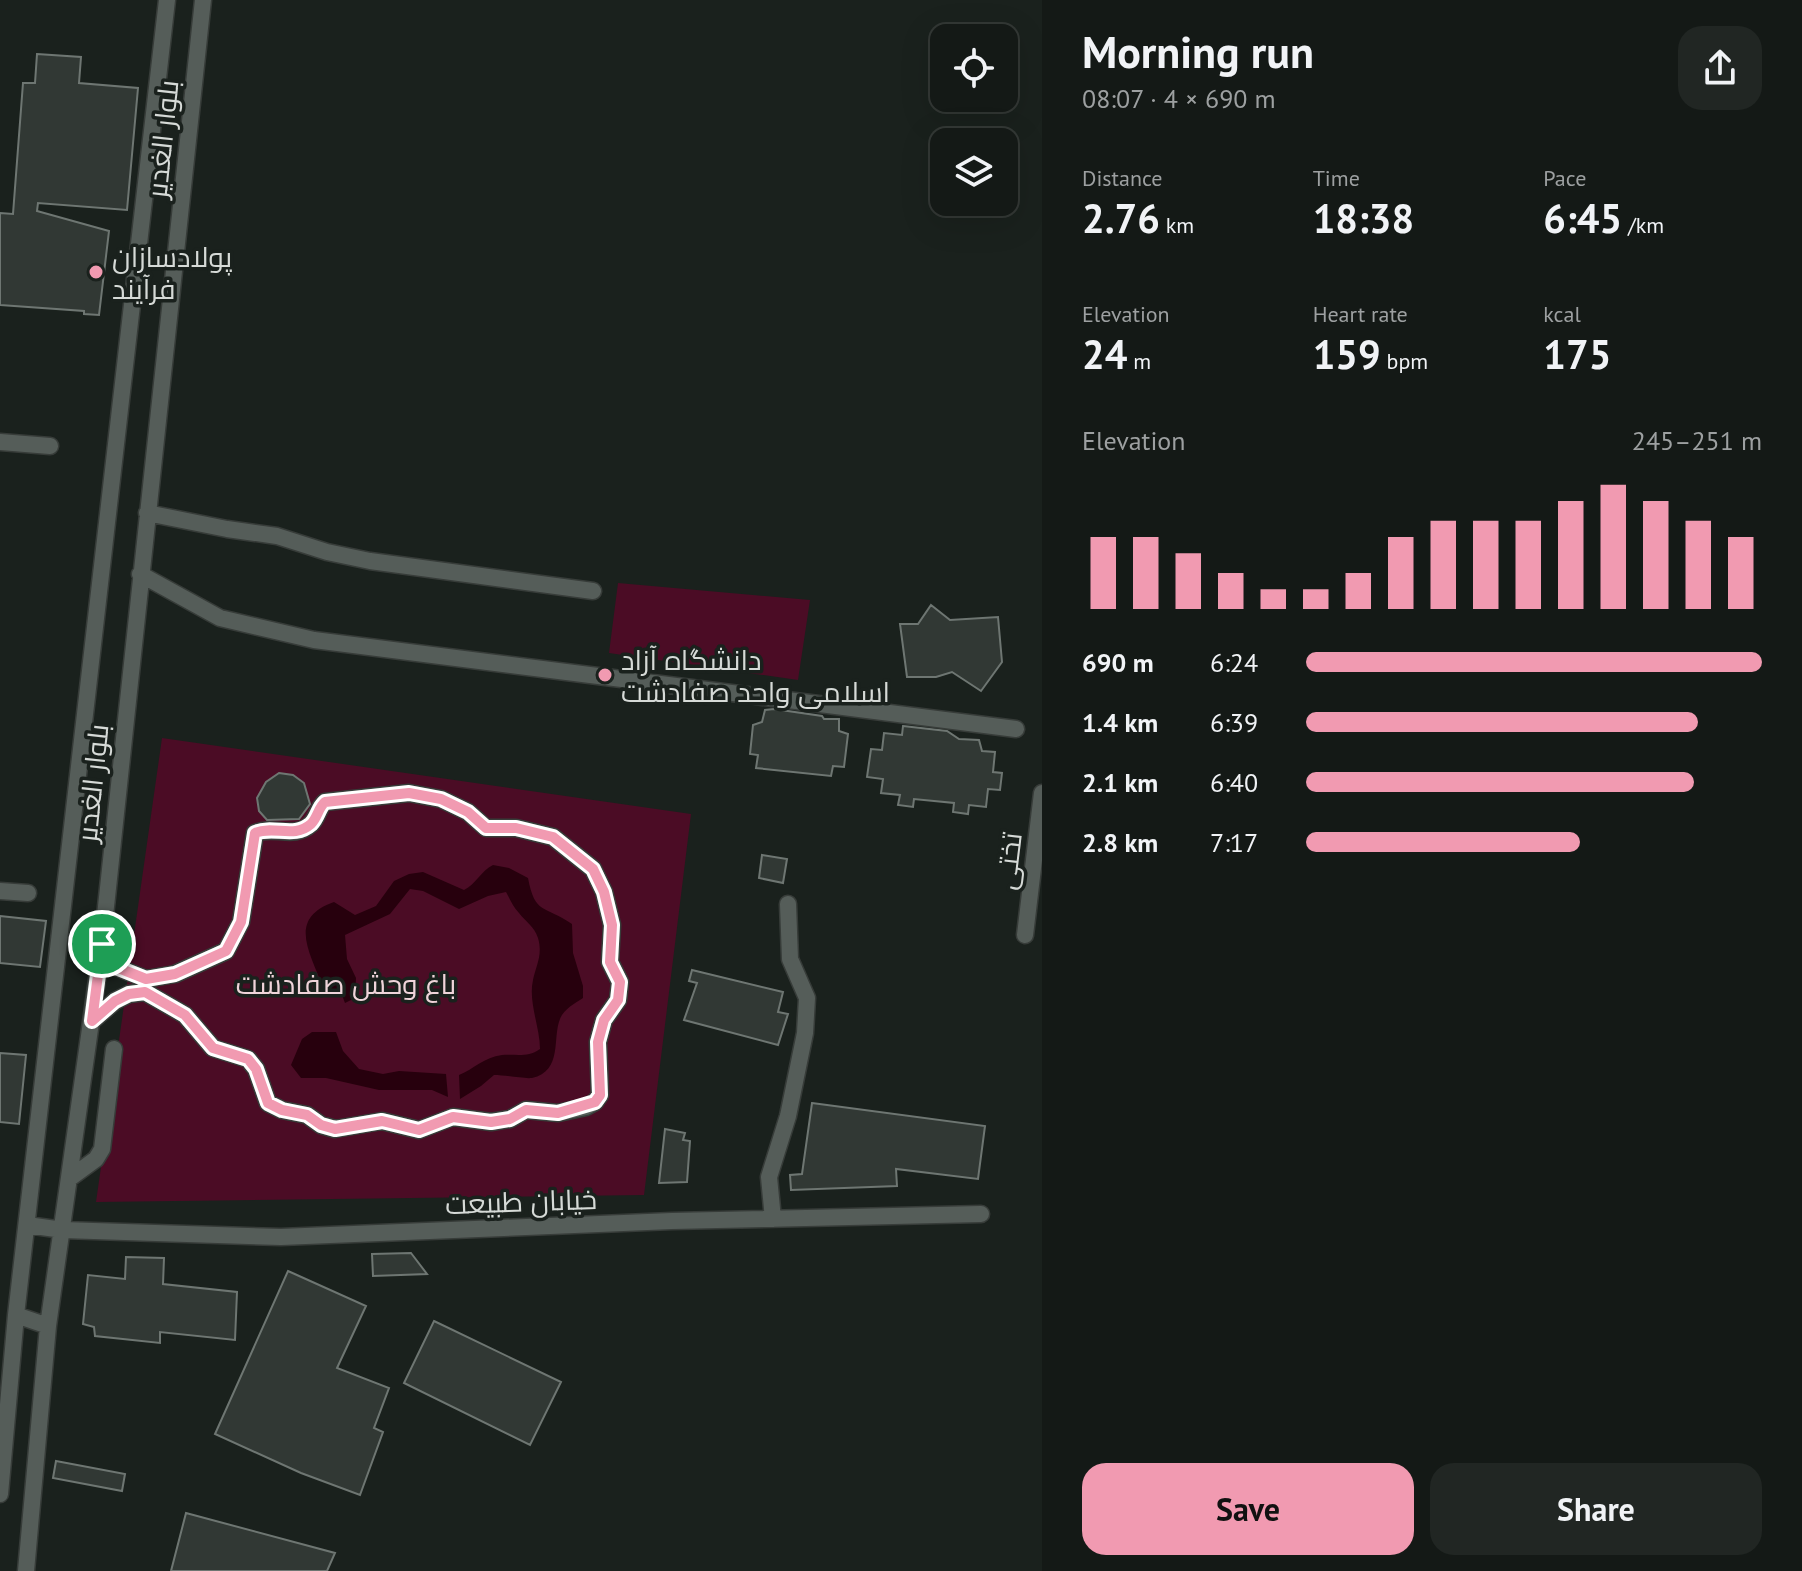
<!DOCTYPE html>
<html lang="en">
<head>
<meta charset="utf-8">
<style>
	:root { --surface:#141916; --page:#212623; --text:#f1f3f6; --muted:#9da0a1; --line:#333835; --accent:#f19ab1 }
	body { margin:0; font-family:"PT Sans",Cairo,sans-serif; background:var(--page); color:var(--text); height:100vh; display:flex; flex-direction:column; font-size:30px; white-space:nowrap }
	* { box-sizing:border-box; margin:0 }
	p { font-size:26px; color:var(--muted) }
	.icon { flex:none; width:44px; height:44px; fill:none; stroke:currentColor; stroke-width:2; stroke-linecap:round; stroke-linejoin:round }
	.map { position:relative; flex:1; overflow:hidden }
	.drawer { display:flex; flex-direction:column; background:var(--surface); width:760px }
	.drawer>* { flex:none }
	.buttons { position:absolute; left:930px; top:24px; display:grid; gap:16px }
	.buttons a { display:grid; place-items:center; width:88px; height:88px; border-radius:16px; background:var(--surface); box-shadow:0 8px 32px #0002,0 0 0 2px var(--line); font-size:40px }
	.pin { position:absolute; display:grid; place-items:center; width:68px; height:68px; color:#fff; margin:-34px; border:4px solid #fff; border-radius:50%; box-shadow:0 2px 8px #0007 }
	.round { display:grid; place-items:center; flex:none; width:84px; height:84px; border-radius:24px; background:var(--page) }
	.headline { display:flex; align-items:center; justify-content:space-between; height:136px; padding:0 40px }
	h1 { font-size:44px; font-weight:700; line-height:60px }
	.metrics { display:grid; grid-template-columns:repeat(3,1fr); gap:12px; height:136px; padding:8px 40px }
	.metrics div { display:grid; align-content:center }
	.metrics b { font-size:40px; font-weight:700 }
	.metrics small { font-size:22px; font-weight:400 }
	.metrics p { font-size:22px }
	.chart { height:224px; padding:16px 40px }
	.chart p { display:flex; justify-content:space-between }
	.chart svg { width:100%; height:144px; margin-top:8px; stroke:var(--accent); stroke-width:6 }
	.primary-button { display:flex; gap:16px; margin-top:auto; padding:16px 40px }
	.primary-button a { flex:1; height:92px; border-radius:24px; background:var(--accent); color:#111; font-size:32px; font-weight:700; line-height:92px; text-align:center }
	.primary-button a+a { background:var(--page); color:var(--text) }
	ul { padding:0 40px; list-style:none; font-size:26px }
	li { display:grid; grid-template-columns:128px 96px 1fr; align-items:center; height:60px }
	li i { height:20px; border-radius:10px; background:var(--accent) }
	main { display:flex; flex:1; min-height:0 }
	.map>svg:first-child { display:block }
	.green { fill:#4b0c25 }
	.water { fill:#27000d }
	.building { fill:#313834; stroke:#6e7672; stroke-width:2 }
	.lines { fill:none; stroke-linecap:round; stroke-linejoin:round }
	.minor-casing { stroke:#373c39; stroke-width:19 }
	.minor { stroke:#555d59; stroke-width:16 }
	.route-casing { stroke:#fff; stroke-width:16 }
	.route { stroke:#f19ab1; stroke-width:10 }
	.poi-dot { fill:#f19ab1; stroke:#1a211d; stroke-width:3 }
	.labels { text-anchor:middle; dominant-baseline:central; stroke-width:7; stroke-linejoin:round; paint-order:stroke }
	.street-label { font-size:28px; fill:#d6dad7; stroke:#1a211d }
	.poi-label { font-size:28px; fill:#d6dad7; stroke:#1a211d; text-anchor:start }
	.park-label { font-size:28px; fill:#efd4da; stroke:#1a211d }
</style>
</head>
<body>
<main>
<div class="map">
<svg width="1042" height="1571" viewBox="0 0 1042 1571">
	<rect width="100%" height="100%" fill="#1a211d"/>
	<path class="green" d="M618 583 810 600 798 680 609 653Z
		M162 738 691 814 644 1195 96 1202Z"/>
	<path class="water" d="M493 865 509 868 528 878C535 915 544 905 572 924L573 953 583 986V998C575 1003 563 1010 560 1019 552 1038 563 1071 532 1078 524 1079 505 1075 494 1075L481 1086 460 1099 459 1075C474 1069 484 1057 502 1055 517 1054 527 1058 540 1049 540 1027 528 1002 533 980 536 965 543 955 538 938 534 926 526 922 519 913 513 907 510 899 506 892L488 896 459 909 423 891 410 889 390 914 345 935 347 959 356 978 355 998 345 1003 340 990 323 988C311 953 286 919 334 902L355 915 376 906 394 881 409 874 423 872 464 890C476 884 481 871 493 865Z
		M312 1032H336L343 1051 359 1069 383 1074 399 1071 446 1074 448 1097 432 1090H379L326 1078H301L291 1065 302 1039Z"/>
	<path class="building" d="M37 54 81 57 79 83 138 88 127 210 38 203 37 211 109 231 99 315 84 314V311L0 305V213L13 214 23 83H35Z
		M931 605 950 620 998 617 1002 662 981 691 952 672 936 677H907L900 624H918Z
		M774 709 822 716 824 719H839V731L848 734 844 767 833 766 831 776 756 768 758 755 750 754 753 725 762 722 765 710Z
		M903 726 947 731 959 739 979 740 982 751 995 752 993 772 1002 773 1000 790 988 789 986 807 969 805 968 814 953 812 954 803 914 799 913 807 898 805 900 795 881 793 883 779 867 777 871 749 882 750 884 733 902 735Z
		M279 773 293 775 304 783 310 804 299 819 267 820 259 811 257 798 266 782Z
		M762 855 787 859 783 883 759 878Z
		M0 916 46 921 40 967 0 963Z
		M692 970 783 992 778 1012 788 1014 778 1045 684 1020 697 983 689 981Z
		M0 1053 26 1055 19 1124 0 1122Z
		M812 1103 985 1126 978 1179 896 1169 897 1186 791 1190 790 1175 802 1174Z
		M665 1129 685 1133 683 1140 690 1141 687 1182 659 1183Z
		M411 1253 427 1274 373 1276 372 1254Z
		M126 1257 164 1258 163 1284 237 1292 235 1340 160 1332V1343L95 1336 94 1327 83 1324 88 1275 125 1279Z
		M288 1271 366 1306 337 1368 389 1388 374 1428 383 1432 360 1495 301 1473 215 1434Z
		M434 1321 561 1382 530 1445 404 1383Z
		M56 1461 125 1474 122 1491 53 1478Z
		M186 1513 335 1553 327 1571H171Z"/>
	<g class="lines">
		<g class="minor-casing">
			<path id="minor" d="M0 442 50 446
				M147 513 227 529 277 536 327 552 370 561 593 591
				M140 574 220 618 314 640 1016 729
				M0 891 28 893
				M1025 935 1042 793
				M92 1021 115 1001 129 994 145 992 185 1015 213 1048 248 1059 256 1069 268 1103 282 1110 307 1115 321 1125 335 1129 382 1121 419 1130 453 1117 491 1122 510 1119 526 1110 558 1113 586 1107 595 1102 600 1095 598 1042 604 1020 618 1000 620 982 610 962 612 925 604 892 593 869 553 837 516 828H486L468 812 441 799 409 793 325 802C318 808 318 817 311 824 293 840 275 825 255 833L241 922 226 951 175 974 146 979 111 965 102 945
				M70 1178 96 1159 102 1149 114 1049
				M773 1219 769 1177 788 1116 805 1033 807 998 790 959 788 904
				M27 1225 63 1230 281 1237 672 1221 981 1214
				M16 1315 48 1326
				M0 1494 16 1315 167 0
				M26 1571 48 1326 102 944 203 0"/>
		</g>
		<use href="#minor" class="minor"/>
	</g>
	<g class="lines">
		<g class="route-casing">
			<path id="route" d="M409 793 441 799 468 812 486 828H516L553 837 593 869 604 892 612 925 610 962 620 982 618 1000 604 1020 598 1042 600 1095 595 1102 558 1113 526 1110 510 1119 491 1122 453 1117 419 1130 382 1121 335 1129 321 1125 307 1115 282 1110 268 1103 256 1069 248 1059 213 1048 185 1015 145 992 129 994 115 1001 92 1021 102 944 111 965 146 979 175 974 226 951 241 922 255 833C274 825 294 839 311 824 318 817 318 808 325 802Z"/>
		</g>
		<use href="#route" class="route"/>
	</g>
	<g class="poi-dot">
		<circle cx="96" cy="272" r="8"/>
		<circle cx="605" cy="675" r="8"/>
	</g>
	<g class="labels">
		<g class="street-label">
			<text transform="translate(162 139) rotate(-84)">بلوار الغدیر</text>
			<text transform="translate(92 783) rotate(-84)">بلوار الغدیر</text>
			<text transform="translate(1008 861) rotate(-83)">تختی</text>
			<text transform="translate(521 1201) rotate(-2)">خیابان طبیعت</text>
		</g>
		<g class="poi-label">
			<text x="112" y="256">پولادسازان<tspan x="112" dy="32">فرآیند</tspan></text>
			<text x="621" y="659">دانشگاه آزاد<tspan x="621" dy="32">اسلامی واحد صفادشت</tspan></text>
		</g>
		<g class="park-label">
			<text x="346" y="983">باغ وحش صفادشت</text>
		</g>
	</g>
</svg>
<div class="buttons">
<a><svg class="icon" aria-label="locate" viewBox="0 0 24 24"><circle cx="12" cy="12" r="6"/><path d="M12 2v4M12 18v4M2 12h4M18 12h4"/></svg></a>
<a><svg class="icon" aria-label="layers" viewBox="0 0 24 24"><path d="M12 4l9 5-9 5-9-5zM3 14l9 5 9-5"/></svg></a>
</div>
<div class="pin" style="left:102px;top:944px;background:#1e9e55"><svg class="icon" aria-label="arrive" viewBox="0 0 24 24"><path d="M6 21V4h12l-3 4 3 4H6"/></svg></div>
</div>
<section class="drawer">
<div class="headline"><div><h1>Morning run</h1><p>08:07 · 4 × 690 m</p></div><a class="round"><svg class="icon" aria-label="share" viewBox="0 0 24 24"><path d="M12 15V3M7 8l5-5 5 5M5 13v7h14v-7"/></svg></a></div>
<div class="metrics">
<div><p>Distance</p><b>2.76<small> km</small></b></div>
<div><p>Time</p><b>18:38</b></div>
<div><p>Pace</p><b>6:45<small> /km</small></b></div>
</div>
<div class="metrics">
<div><p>Elevation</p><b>24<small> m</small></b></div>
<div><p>Heart rate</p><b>159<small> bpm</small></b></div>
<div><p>kcal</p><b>175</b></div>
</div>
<div class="chart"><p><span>Elevation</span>245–251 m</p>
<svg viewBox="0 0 160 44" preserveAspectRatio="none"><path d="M5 44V22M15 44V22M25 44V27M35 44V33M45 44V38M55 44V38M65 44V33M75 44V22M85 44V17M95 44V17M105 44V17M115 44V11M125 44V6M135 44V11M145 44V17M155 44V22"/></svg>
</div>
<ul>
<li><b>690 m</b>6:24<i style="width:100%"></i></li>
<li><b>1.4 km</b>6:39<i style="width:86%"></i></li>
<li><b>2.1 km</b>6:40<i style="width:85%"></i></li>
<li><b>2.8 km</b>7:17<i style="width:60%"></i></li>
</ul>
<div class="primary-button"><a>Save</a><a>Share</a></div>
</section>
</main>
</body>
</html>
